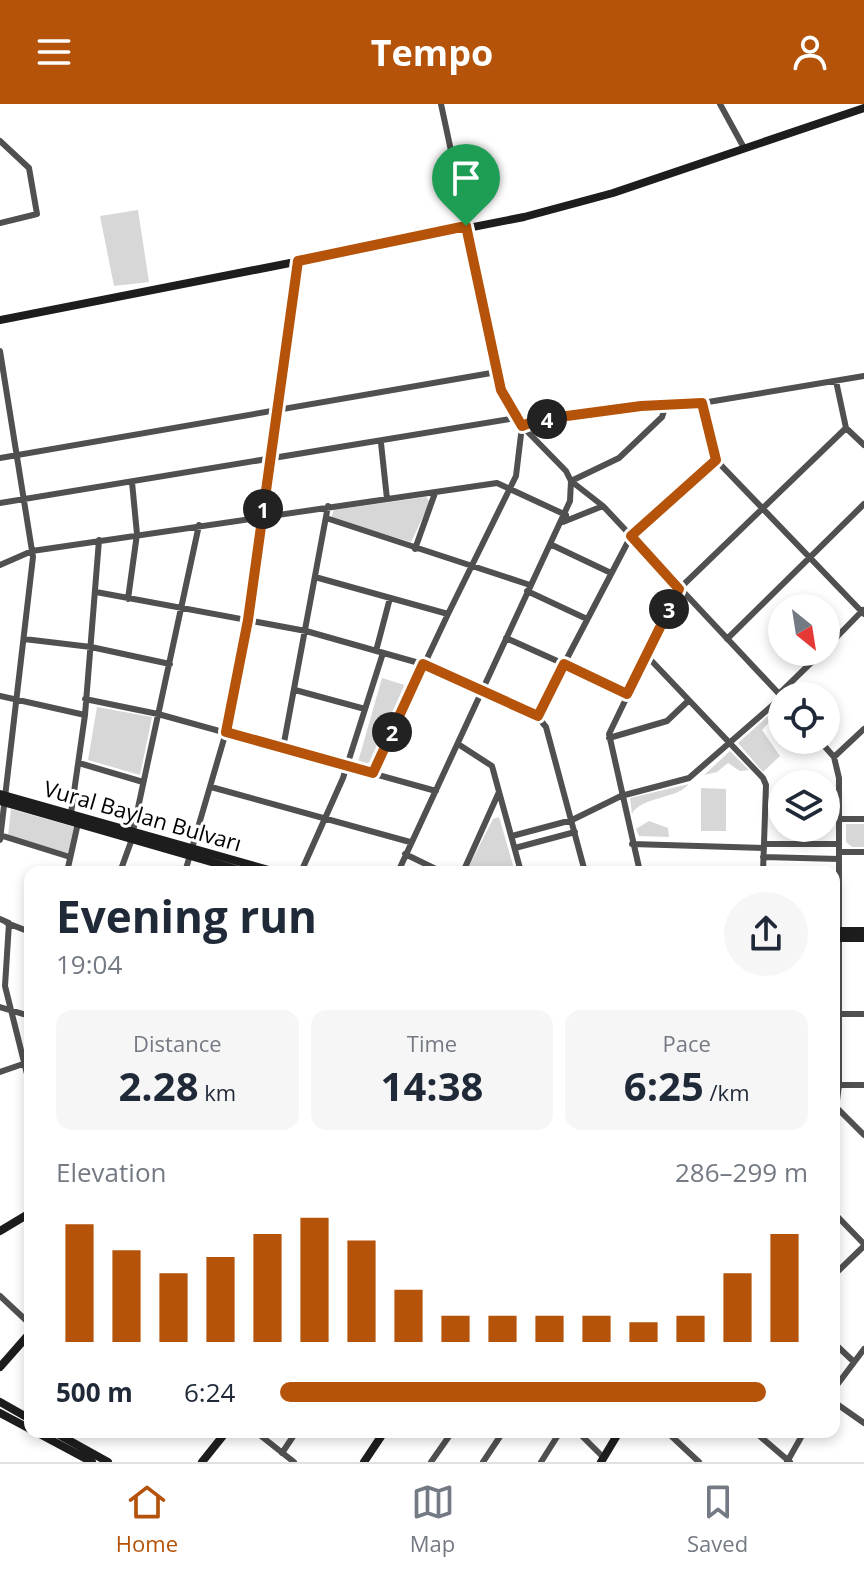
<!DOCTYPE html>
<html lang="en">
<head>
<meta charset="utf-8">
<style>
	:root { --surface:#fff; --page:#f6f6f7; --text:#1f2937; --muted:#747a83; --line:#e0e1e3; --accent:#b45309 }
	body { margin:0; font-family:"Open Sans",sans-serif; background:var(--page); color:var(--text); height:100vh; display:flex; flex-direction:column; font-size:30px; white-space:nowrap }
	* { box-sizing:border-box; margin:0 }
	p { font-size:26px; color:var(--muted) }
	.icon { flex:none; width:44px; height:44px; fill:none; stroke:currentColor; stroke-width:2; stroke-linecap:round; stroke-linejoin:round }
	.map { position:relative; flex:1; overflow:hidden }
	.details { position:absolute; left:24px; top:762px; width:816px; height:572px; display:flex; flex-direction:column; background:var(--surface); border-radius:16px; box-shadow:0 4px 12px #0003 }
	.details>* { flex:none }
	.needle { width:52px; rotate:150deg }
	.controls { position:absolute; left:768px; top:490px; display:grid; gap:16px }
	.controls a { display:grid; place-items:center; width:72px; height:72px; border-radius:50%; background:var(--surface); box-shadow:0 4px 12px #0003; font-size:40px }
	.pin { position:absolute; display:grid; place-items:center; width:68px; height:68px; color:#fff; margin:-82px -34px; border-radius:50% 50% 50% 0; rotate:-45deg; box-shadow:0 0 8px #0007 }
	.pin .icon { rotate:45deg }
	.km { position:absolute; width:40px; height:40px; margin:-20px; border-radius:50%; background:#222; color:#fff; font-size:22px; line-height:40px; text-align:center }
	.round { display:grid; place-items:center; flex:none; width:84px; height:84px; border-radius:42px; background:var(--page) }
	.summary { display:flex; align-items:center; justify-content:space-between; height:136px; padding:0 32px }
	h1 { font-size:44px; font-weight:700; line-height:60px }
	.stats { display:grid; grid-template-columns:repeat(3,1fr); gap:12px; height:136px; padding:8px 32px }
	.stats div { display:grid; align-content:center; border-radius:16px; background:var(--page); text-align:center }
	.stats b { font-size:40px; font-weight:700 }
	.stats small { font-size:22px; font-weight:400 }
	.stats p { font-size:22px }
	.chart { height:224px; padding:16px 32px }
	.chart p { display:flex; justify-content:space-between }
	.chart svg { width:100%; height:144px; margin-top:8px; stroke:var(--accent); stroke-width:6 }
	ul { padding:0 32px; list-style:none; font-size:26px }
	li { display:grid; grid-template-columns:128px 96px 1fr; align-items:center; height:60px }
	li i { height:20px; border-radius:10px; background:var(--accent) }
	header { display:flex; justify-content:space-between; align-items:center; height:104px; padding:0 32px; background:var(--accent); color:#fff; font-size:36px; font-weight:700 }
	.menu { display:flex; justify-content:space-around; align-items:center; height:112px; border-top:2px solid var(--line); background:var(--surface); font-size:22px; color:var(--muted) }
	.menu a { display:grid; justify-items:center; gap:4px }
	.menu .selected { color:var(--accent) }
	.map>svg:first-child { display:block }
	.green { fill:#d7d7d7 }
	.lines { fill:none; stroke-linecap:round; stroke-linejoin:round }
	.street { stroke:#505050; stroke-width:6 }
	.secondary { stroke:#1d1d1d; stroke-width:8 }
	.route-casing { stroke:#fff; stroke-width:16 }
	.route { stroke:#b45309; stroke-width:10 }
	.labels { text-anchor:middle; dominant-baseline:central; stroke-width:6; stroke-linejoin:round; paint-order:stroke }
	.street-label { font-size:22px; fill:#000; stroke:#fff }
</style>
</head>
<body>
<header><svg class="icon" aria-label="menu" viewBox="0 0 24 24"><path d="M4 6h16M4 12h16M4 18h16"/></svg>Tempo<svg class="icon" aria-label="person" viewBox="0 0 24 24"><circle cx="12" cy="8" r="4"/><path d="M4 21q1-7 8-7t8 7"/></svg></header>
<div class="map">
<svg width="864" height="1358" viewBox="0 0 864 1358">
	<rect width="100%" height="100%" fill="#fff"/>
	<path class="green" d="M138 106 149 178 114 182 100 112Z
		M426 393 430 398 411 438 331 414 334 406Z
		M382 574 408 582 373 662 358 658Z
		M97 603 152 613 140 671 88 656Z
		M776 605 778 608 762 626 780 652 763 668 738 639Z
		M730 647 749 666 740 667 728 659 717 668 704 671Z
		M689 680C677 695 640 693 632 710L630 694Z
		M701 684 726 685V727H701Z
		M11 705 74 723 68 749 8 732Z
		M499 713 515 768H476L468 764 493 715Z
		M649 717 668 724 669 733 639 732 636 725Z
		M846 720H864V743H852L846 738Z"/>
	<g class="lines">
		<path class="street" d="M720 0 743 42
			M0 37 29 64 37 110 0 119
			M0 247 33 453 0 736
			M836 277 846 324 864 341
			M702 299 716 356 864 510
			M666 301 662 313 619 354 571 377 603 402 782 593
			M381 339 387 395
			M0 354 497 268
			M0 399 516 314
			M326 414 530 481
			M563 418 603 402
			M552 441 611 469
			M415 445 435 389
			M0 461 32 447 497 379 566 411
			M315 473 448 510 373 669
			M527 487 587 515
			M96 488 306 527 419 559 533 607 546 623 585 768
			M128 495 137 430 132 378
			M448 510 516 372 522 322 537 316 641 302 702 299 864 272
			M506 534 564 560 538 612
			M24 535 91 543 170 560
			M727 535 864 400
			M826 544 863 506
			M376 547 390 494
			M646 551 763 674 766 681 763 768
			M295 586 365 605
			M627 590 564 560 631 432 716 356
			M779 590 822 548
			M0 592 85 611
			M85 595 158 610 436 687
			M609 634 667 617 688 597
			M819 636 834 653 839 674V981L834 1020
			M458 640 492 662 521 768
			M283 644 328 402
			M834 653 864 625
			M79 659 143 678
			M211 683 410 738
			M71 709 85 611 99 436
			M840 715H864
			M133 727 199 421
			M0 731 70 753
			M512 732 572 716 621 692 689 674 782 593
			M632 740 764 744
			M764 740H839
			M515 744 575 728
			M839 748H864
			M405 750 442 768
			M763 753 839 755
			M67 768 78 719
			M120 768 132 735
			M185 768 226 628 248 516 298 157
			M301 768 343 674 383 549
			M398 768 570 397 571 377 566 367 522 322 504 294 441 0
			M463 768 499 688
			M640 768 609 630 679 485 846 324
			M0 815 9 819 5 882 30 982
			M7 819 30 828
			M0 903 30 912
			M834 910H864
			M0 968 23 960
			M834 981H864
			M838 1005 864 1031
			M834 1109 864 1140
			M834 1171 864 1142
			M0 1192 30 1220
			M834 1239 854 1258
			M834 1285 864 1245
			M834 1298 864 1319
			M256 1328 294 1358
			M578 1328 604 1354
			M667 1328 699 1358
			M755 1328 790 1358
			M282 1349 296 1328
			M431 1358 452 1328
			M483 1358 503 1328
			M541 1358 560 1328
			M787 1358 804 1328"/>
		<path class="secondary" d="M0 216 524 113 613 89 864 4
			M0 690 276 768
			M0 697 246 768
			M834 827H864
			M834 834H864
			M0 1127 30 1109
			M0 1263 30 1229
			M0 1298 30 1315
			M0 1309 30 1325
			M36 1328 92 1358
			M54 1328 108 1358
			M202 1358 226 1328
			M364 1358 384 1328
			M601 1358 619 1328"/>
	</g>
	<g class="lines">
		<g class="route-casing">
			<path id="route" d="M466 122 501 286 522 322 537 316 641 302 702 299 716 356 631 432 679 485 627 590 564 560 538 612 423 560 373 669 226 628 248 516 298 157Z"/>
		</g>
		<use href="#route" class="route"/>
	</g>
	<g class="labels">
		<g class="street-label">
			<text transform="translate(143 711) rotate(16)">Vural Baylan Bulvarı</text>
		</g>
	</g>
</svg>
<div class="controls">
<a><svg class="needle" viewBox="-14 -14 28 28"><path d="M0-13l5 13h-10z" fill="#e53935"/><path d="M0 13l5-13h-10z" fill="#747a83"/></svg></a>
<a><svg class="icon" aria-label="locate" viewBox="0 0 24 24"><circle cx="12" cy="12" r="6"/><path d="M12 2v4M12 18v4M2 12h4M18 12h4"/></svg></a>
<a><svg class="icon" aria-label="layers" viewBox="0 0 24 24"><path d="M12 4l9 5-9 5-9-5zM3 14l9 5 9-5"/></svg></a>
</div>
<div class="pin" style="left:466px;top:122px;background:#1e9e55"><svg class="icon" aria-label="arrive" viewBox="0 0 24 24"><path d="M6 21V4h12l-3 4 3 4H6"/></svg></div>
<b class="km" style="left:263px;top:405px">1</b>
<b class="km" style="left:392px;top:628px">2</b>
<b class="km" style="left:669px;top:505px">3</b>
<b class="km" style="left:547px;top:315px">4</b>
<section class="details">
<div class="summary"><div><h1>Evening run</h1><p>19:04</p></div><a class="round"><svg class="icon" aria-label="share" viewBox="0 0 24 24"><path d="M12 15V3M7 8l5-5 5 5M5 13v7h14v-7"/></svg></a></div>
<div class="stats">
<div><p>Distance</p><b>2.28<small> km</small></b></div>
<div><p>Time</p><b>14:38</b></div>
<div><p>Pace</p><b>6:25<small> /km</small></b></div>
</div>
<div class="chart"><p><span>Elevation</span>286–299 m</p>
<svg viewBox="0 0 160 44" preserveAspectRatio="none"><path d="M5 44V8M15 44V16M25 44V23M35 44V18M45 44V11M55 44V6M65 44V13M75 44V28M85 44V36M95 44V36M105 44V36M115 44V36M125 44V38M135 44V36M145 44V23M155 44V11"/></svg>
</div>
<ul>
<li><b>500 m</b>6:24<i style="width:92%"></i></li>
</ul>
</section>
</div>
<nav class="menu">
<a class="selected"><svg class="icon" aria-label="home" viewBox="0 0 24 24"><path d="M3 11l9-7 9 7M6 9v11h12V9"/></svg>Home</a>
<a><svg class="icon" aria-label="map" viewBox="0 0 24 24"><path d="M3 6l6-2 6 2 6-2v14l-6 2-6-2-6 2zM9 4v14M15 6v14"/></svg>Map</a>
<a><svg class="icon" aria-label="saved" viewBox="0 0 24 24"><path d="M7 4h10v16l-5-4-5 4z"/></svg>Saved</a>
</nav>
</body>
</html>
